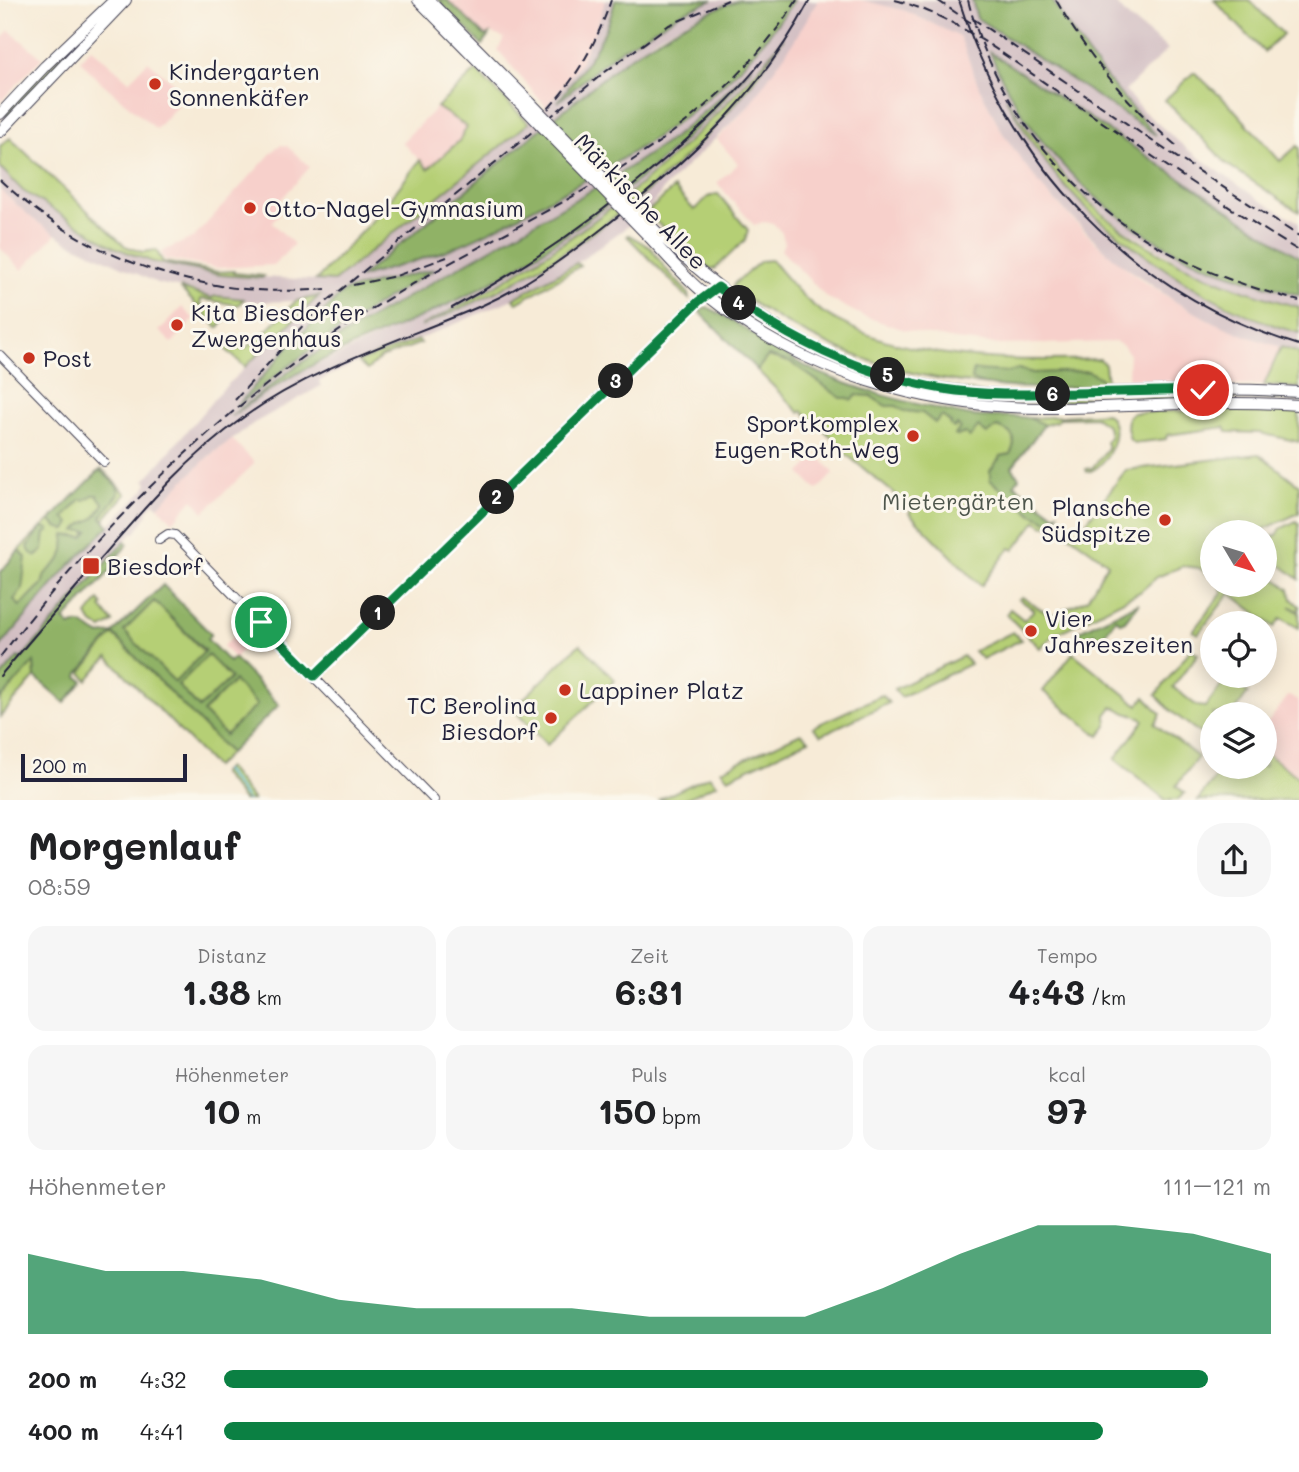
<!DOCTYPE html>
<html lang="de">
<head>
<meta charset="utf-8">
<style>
	:root { --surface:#fff; --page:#f6f6f6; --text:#202124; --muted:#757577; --accent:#0b8043 }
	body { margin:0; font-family:Mali,sans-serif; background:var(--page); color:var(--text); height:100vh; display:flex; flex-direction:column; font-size:26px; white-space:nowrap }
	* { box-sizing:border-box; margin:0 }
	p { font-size:23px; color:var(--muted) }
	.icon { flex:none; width:38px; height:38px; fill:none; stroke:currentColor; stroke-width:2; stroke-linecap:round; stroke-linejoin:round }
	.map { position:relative; height:800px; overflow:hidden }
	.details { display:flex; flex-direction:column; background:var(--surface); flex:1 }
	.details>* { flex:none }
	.needle { width:46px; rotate:128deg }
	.fabs { position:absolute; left:1200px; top:520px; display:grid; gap:14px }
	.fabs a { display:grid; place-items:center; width:77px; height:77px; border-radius:50%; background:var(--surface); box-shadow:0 4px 18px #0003; font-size:35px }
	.scale { position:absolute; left:21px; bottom:18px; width:166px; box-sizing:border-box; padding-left:7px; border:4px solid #22223b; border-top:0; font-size:19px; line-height:24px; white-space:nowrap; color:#22223b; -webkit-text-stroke:5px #fbf7ec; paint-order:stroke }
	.pin { position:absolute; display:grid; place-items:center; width:60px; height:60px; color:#fff; margin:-30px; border:4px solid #fff; border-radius:50%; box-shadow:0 2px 7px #0007 }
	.km { position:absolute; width:35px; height:35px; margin:-18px; border-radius:50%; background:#222; color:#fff; font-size:19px; line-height:35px; text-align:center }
	.round { display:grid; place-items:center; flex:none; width:74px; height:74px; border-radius:28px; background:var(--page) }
	.headline { display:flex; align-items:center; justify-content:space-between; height:119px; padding:0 28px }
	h1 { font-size:38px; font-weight:700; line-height:52px }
	.figures { display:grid; grid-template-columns:repeat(3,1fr); gap:10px; height:119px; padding:7px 28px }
	.figures div { display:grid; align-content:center; border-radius:18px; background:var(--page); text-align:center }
	.figures b { font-size:35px; font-weight:700 }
	.figures small { font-size:19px; font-weight:400 }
	.figures p { font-size:19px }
	.chart { height:196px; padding:14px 28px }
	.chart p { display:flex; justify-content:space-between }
	.chart svg { width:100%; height:126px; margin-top:7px; fill:var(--accent); opacity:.7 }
	ul { padding:0 28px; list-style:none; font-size:23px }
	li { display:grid; grid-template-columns:112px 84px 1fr; align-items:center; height:52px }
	li i { height:18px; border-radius:9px; background:var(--accent) }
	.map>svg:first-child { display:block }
	.built { fill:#f7d0cb }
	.industrial { fill:#d2bec2; fill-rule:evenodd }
	.green { fill:#b5cf74; stroke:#6c7858; stroke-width:2 }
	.forest { fill:#90b266; stroke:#596a50; stroke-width:2; fill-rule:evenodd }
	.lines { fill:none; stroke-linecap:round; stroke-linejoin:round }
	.stream { stroke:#6ab9e4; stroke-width:2 }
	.tertiary-casing { stroke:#424052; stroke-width:10 }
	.primary-casing { stroke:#424052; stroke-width:12 }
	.tertiary { stroke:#fff; stroke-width:8 }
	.primary { stroke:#fff; stroke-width:10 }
	.tram { stroke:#22223b; stroke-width:2 }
	.rail { stroke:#22223b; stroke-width:2; stroke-dasharray:10 5; stroke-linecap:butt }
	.primary-bridge-casing { stroke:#424052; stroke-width:12; stroke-linecap:butt }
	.primary-bridge { stroke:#fff; stroke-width:10 }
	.route-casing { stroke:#fff; stroke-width:14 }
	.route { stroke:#0b8043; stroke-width:9 }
	.poi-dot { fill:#c8321e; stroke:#fbf7ec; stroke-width:2.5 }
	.labels { text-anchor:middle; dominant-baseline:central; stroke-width:6; stroke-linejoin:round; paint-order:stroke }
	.poi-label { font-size:23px; fill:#22223b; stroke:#fbf7ec; text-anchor:start }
	.street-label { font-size:23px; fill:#22223b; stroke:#fbf7ec }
	.park-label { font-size:23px; fill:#4e564c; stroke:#fbf7ec }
</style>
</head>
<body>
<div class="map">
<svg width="1299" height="800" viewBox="0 0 1299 800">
	<rect width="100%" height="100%" fill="#fbf7ec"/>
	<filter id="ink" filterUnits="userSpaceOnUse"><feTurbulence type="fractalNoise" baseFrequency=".0143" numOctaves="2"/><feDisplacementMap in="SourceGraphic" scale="14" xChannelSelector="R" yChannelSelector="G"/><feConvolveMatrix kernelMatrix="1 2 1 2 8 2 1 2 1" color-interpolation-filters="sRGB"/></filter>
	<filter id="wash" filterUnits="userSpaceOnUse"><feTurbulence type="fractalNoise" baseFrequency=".00686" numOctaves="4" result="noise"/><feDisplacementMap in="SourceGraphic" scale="28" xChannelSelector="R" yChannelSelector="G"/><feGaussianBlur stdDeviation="1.57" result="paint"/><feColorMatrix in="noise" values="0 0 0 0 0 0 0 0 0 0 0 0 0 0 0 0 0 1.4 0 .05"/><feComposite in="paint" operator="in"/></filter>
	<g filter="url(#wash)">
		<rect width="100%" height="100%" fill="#f7ebd7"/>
		<path class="built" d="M447 0H605L600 18 580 63 546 107 498 50 504 38 491 33 485 36Z
			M818 0H861L876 3 906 11 960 37 979 87 1002 132 1046 192 1095 242 1144 282 1176 302 1213 322 1281 347 1264 385 1136 388V383L1129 382 1128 377 1129 353 1123 346 1116 342 1001 345 955 340 905 330 863 316 826 297 781 250 784 243 782 233 773 223 763 222 754 225 717 183 738 164 717 139 747 108Z
			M9 30 42 58 0 102V41Z
			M91 48 129 81 148 61 187 95 156 129 94 76 80 60Z
			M437 107 467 127 459 141 428 169 402 142Z
			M282 145 287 146 310 167 277 204 282 210 272 223 294 244 274 265 218 268 164 259 161 252 194 237 277 147Z
			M0 190 33 219 56 234 22 270 0 248Z
			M182 307 194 319 172 343 159 331Z
			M232 439 255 463 204 512 193 499 173 522 158 506 203 461Z
			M818 455 834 473 817 490 800 473Z
			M247 623 258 635 234 658 223 646Z
			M1289 695 1299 701V778L1265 752V726Z"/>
		<path class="industrial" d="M605 0H615L613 10 593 53 561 99 616 53 681 13 713 0H739L695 17 658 36 620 64 361 277 447 250 493 230 606 169 675 126 706 100 737 72 767 39 794 0H818L792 44 747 108 665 187 646 213 577 263 524 294 432 334 358 362 319 381 321 386 254 423 209 456 158 506 154 503 147 512 148 514 135 533H132L21 660 17 657 0 678V647L11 634 67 568 144 490 148 483 145 480 220 392 318 297 296 301 259 302 211 298 191 290 157 283 66 241 33 219 0 190V167L23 191 116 248 140 258 221 275 334 281 546 107 580 63 600 18ZM776 48 740 98 708 133 637 198 544 266 479 300 432 321 498 285 599 219 690 140 733 99ZM747 72 733 90 684 139 634 182 565 235 422 317 294 375 241 410 421 288 491 250 616 176 673 138 722 96ZM430 271 364 311 288 364 240 403 291 344 407 278Z
			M861 0H915L921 2 920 0H972L977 18 1155 135 1112 87 1070 31 1052 0H1112L1129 18 1168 49 1125 91 1142 110 1187 149 1261 201 1299 222V257L991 53 1000 77 1026 121 1052 155 1105 204 1137 228 1177 252 1210 267 1299 295V307L1233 287 1197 272 1121 227 1078 191 1042 149 1010 106 1024 132 1054 172 1089 211 1181 280 1225 305 1256 319 1299 333V353L1249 337 1213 322 1176 302 1113 258 1046 192 1025 165 1002 132 979 87 960 37 906 11Z"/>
		<path class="green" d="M120 0 10 119 5 114 60 56Z
			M1214 0H1249L1283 34 1264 52Z
			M784 38C770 58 756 79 740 98 656 199 542 277 421 326 566 253 682 164 784 38Z
			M476 71 529 123 334 281 316 280 379 213 420 160 428 169 459 141 467 127 437 107Z
			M1194 72 1231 106 1280 161 1297 146 1299 148V212L1228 165 1165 100Z
			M1006 98C1028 130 1051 163 1078 191 1136 252 1219 286 1299 307V333C1233 315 1175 279 1121 237 1110 228 1098 220 1088 210 1054 178 1027 138 1006 98Z
			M10 138 125 246 142 252 156 250 163 262 218 272 234 271V273L264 276 262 278 221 275 153 262 116 248 23 191 0 167V146Z
			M674 188 694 210 708 197 718 194 748 230 745 240 715 269H709L646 213Z
			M629 235 651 248 665 268 689 294V299L627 236Z
			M771 260C787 278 803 300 824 313 903 362 1010 362 1100 359L1105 365 1107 382C1098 391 1069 386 1056 387 931 389 839 362 736 292L733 286 735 283 761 261Z
			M577 263 580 266 517 303 513 299Z
			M180 288 211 298 216 296 244 299 238 305 201 299 200 305 230 315 218 328Z
			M319 296 245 367 219 343 243 349 256 341 296 301Z
			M722 299 760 324 854 368 1007 398 1104 397V400C1072 400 1040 404 1008 403 903 398 806 361 721 300Z
			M418 340 421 343 380 358 367 370 358 362Z
			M1281 347 1299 353V388L1264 385Z
			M773 350 827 377 902 402 970 417 1034 418 1106 413C1126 428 1107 469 1087 472L1086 469 1092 468 1108 448 1106 442 1110 437 1108 426 1095 417 1060 418 1058 421 1044 425 1012 467 1019 478 1014 484 1058 517 1052 524 1044 526 1036 521 1014 550 1010 548 981 586 909 513 914 505 907 504 841 450 843 447 802 411 800 413 757 370Z
			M1260 394 1299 396V400L1220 398 1132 402V398Z
			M1233 409 1299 412V442L1260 433 1227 432 1225 427 1167 435 1166 439 1134 443 1130 440 1127 428 1128 417 1132 413Z
			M1259 454 1299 485V513L1258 532H1213V578L1199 568 1183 566 1157 577 1140 592 1054 635 1040 648 1009 617 1007 613 1010 609 1024 620 1034 610 1019 599 1022 597 1051 616 1087 599 1108 563 1061 529 1065 523 1077 534 1126 470Z
			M102 469 126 494 25 612 0 586V573L19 550Z
			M1296 521 1299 524V579L1265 553V546L1274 535 1276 536 1282 528Z
			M1265 571 1289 589 1292 599 1299 606V611L1290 606 1299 613V628L1281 618 1274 627 1230 593 1198 634 1193 631 1222 593 1221 585 1265 584Z
			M99 600 103 605 101 607 113 622 102 629 91 622 87 615Z
			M154 600 205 653 175 682 123 631Z
			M1013 632 1021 640 982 659 974 651Z
			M113 634 230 753 215 767 108 657 87 680 81 672Z
			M580 644 615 680 547 745 513 709Z
			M1191 649 1198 654 1173 687 1197 706 1205 707 1228 677 1248 693 1233 714H1213V743L1172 712 1156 695Z
			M1073 653 1138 705 1145 697 1161 714 1155 724 1198 757 1176 786 1185 793 1177 800H1166L1115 759 1144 720C1136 714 1134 716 1126 713 1119 710 1120 707 1112 707L1106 715 1107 726 1099 736 1043 691Z
			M208 655 231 678 200 709 178 685Z
			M963 656 970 664 901 697 894 689Z
			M34 661 35 677 0 717V700Z
			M234 681 258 705 226 736 203 712Z
			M882 695 889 703 821 735 813 727Z
			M801 733 809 740 728 778 721 770Z
			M1265 752 1299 778V800H1198L1224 767 1265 766Z
			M227 767 253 800H243L221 773Z
			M709 776 717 784 683 800H658Z"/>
		<path class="forest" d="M438 0H447L485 36 490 34 482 45Z
			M615 0H713L681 13 616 53 558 102C580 71 608 38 615 0Z
			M739 0H794C735 90 661 139 569 189 528 210 488 235 445 251 417 261 387 269 359 278L620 64C658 37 695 15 739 0Z
			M972 0H1052C1081 50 1117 92 1156 135L977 18Z
			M990 52 1299 257V295C1258 283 1215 272 1177 252 1095 210 1024 137 990 52Z
			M753 65C684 152 573 238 475 291 416 323 351 342 293 376 271 388 251 403 231 416L292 369 357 326 616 176 673 138 722 96Z
			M435 269C364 311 300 355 236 407L291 344 344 291Z
			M707 307C740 322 770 348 803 365 854 391 911 403 966 415 991 420 1023 410 1044 425L1012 467 1019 478 1014 485 1055 515 1059 512 1054 522 1045 520 1032 514 990 480V471L1001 456 1010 454C1019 438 1012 432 997 427L987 434 978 427 970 437 965 433 957 436 955 435 960 428 957 425 954 428 950 425 951 423 942 416 935 423 922 413 904 411 896 406H886L870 396 857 395 852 401 848 398H841L792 363 768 356 757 370 698 310Z
			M1018 369 1033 373 1088 371 1102 379 1104 385C1079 388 990 392 971 379L974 370 1009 372Z
			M100 470 117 486 119 494 101 517 109 526 67 568 0 647V573L19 550 26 557 22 589 14 600 20 606 42 584 45 574 61 559 64 550 65 535 83 537 88 531H76C81 522 87 523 94 518 98 514 101 508 104 504L97 495H93L85 500 81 499 64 518 70 523 66 530 56 527 51 521C55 512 91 480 100 470Z
			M42 527 49 529V532L45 533 43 550 36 557 30 552 28 547Z
			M125 541 128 544 116 558 122 563 118 567 116 565 64 620 70 626C83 619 88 630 99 635L113 633 163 585 211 634 207 639 229 662 234 658 279 705 230 753 113 634 79 673 78 677 83 681 65 703 35 677 34 662 0 700V678L18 657 21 659ZM154 601 205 651 175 682 124 631ZM208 655 231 678 199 708 178 685ZM234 681 257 705 225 735 203 712Z
			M1139 603 1125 621 1121 623 1116 619 1101 639 1094 633 1088 641 1077 632Z"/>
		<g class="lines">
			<path class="stream" d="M224 770 247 800"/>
		</g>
	</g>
	<g filter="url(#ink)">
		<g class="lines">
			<g class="tertiary-casing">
				<path id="tertiary" d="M0 355 104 462
					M159 540 168 534 175 535 434 800
					M314 676 705 294"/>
			</g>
			<g class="primary-casing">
				<path id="primary" d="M418 0 525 109
					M429 0 531 103
					M0 114 45 66 114 0
					M558 131 595 169
					M0 132 126 0
					M552 137 589 175
					M656 231C738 311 827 370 944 389 987 396 1032 394 1076 393 1150 391 1225 387 1299 392
					M649 237C667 256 684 277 705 294 803 373 925 409 1050 408 1133 408 1216 399 1299 405"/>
			</g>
			<use href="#tertiary" class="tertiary"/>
			<use href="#primary" class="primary"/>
			<path class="tram" d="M959 0C1011 166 1131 294 1299 345
				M452 308C529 266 598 217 665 159 699 129 734 97 762 61
				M0 676C34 636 68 597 102 557 146 506 189 456 244 417 317 365 402 340 483 305 534 282 578 248 622 213 699 150 763 89 810 0"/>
			<path class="rail" d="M895 0C959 17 1013 62 1067 98 1143 150 1220 203 1299 251
				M937 0 977 27
				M968 0C995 108 1076 205 1174 255 1214 276 1256 289 1299 301
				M1056 0C1088 56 1128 106 1178 147
				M972 18 1167 151 1299 236
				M548 109C578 76 597 42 611 0
				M0 180C88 262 207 300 326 289
				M353 285 396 276 447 257
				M235 400 319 308 601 75 669 25 728 0
				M0 657C98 528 217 413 352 322 509 216 688 170 797 0"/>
			<g class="primary-bridge-casing">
				<path id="primary-bridge" d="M531 103 558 131
					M525 109 552 137
					M595 169 656 231
					M589 175 649 237"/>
			</g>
			<use href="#primary-bridge" class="primary-bridge"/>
		</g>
	</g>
	<g class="lines" filter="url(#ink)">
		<g class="route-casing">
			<path id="route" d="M261 622 314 676 699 301 718 287C783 338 861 375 943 389 987 396 1032 394 1076 393 1118 392 1161 391 1203 390"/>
		</g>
		<use href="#route" class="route"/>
	</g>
	<g class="poi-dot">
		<circle cx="155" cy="84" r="7"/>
		<circle cx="250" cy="208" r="7"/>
		<circle cx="177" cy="325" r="7"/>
		<circle cx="29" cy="358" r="7"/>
		<circle cx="913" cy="436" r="7"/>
		<circle cx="1165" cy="520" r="7"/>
		<rect x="82" y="557" width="18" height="18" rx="3.5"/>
		<circle cx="1031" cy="631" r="7"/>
		<circle cx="565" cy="690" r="7"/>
		<circle cx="551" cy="718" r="7"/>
	</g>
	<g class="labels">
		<g class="poi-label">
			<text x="169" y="71">Kindergarten<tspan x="169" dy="26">Sonnenkäfer</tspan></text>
			<text x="264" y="208">Otto-Nagel-Gymnasium</text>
			<text x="191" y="312">Kita Biesdorfer<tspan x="191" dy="26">Zwergenhaus</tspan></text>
			<text x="43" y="358">Post</text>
			<text x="899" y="423" text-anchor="end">Sportkomplex<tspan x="899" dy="26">Eugen-Roth-Weg</tspan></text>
			<text x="1151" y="507" text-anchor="end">Plansche<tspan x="1151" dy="26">Südspitze</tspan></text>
			<text x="107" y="566">Biesdorf</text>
			<text x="1045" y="618">Vier<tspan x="1045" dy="26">Jahreszeiten</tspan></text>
			<text x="579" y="690">Lappiner Platz</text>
			<text x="537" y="705" text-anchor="end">TC Berolina<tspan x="537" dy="26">Biesdorf</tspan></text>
		</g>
		<g class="street-label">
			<text transform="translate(641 201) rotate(46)">Märkische Allee</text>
		</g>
		<g class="park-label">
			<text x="958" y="501">Mietergärten</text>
		</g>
	</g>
</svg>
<div class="fabs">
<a><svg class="needle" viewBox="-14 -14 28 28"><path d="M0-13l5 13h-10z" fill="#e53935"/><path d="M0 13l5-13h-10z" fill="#757577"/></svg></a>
<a><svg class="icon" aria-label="locate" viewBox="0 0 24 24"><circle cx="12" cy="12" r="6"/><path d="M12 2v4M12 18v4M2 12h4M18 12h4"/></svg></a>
<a><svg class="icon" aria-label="layers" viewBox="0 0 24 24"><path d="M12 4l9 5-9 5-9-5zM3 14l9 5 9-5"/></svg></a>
</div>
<div class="scale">200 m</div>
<div class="pin" style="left:261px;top:622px;background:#1e9e55"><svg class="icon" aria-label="arrive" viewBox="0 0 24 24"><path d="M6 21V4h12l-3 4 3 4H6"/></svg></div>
<div class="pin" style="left:1203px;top:390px;background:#d93025"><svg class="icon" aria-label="check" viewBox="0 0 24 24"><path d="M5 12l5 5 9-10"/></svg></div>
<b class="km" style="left:378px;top:613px">1</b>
<b class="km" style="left:497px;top:497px">2</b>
<b class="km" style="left:616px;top:381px">3</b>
<b class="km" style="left:739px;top:303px">4</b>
<b class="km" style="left:888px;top:375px">5</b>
<b class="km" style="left:1053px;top:394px">6</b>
</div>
<section class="details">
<div class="headline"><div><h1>Morgenlauf</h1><p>08:59</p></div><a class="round"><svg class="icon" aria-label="share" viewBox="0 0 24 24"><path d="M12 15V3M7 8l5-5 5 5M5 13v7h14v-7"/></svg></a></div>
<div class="figures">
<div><p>Distanz</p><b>1.38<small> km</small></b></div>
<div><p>Zeit</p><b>6:31</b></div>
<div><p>Tempo</p><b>4:43<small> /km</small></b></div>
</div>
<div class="figures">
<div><p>Höhenmeter</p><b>10<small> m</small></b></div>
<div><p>Puls</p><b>150<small> bpm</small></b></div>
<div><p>kcal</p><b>97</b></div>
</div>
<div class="chart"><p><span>Höhenmeter</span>111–121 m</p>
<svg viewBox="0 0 160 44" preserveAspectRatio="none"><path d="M0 44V16L10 22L20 22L30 25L40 32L50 35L60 35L70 35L80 38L90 38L100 38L110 28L120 16L130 6L140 6L150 9L160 16V44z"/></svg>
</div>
<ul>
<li><b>200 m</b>4:32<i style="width:94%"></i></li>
<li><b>400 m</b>4:41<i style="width:84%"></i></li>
</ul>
</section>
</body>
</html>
